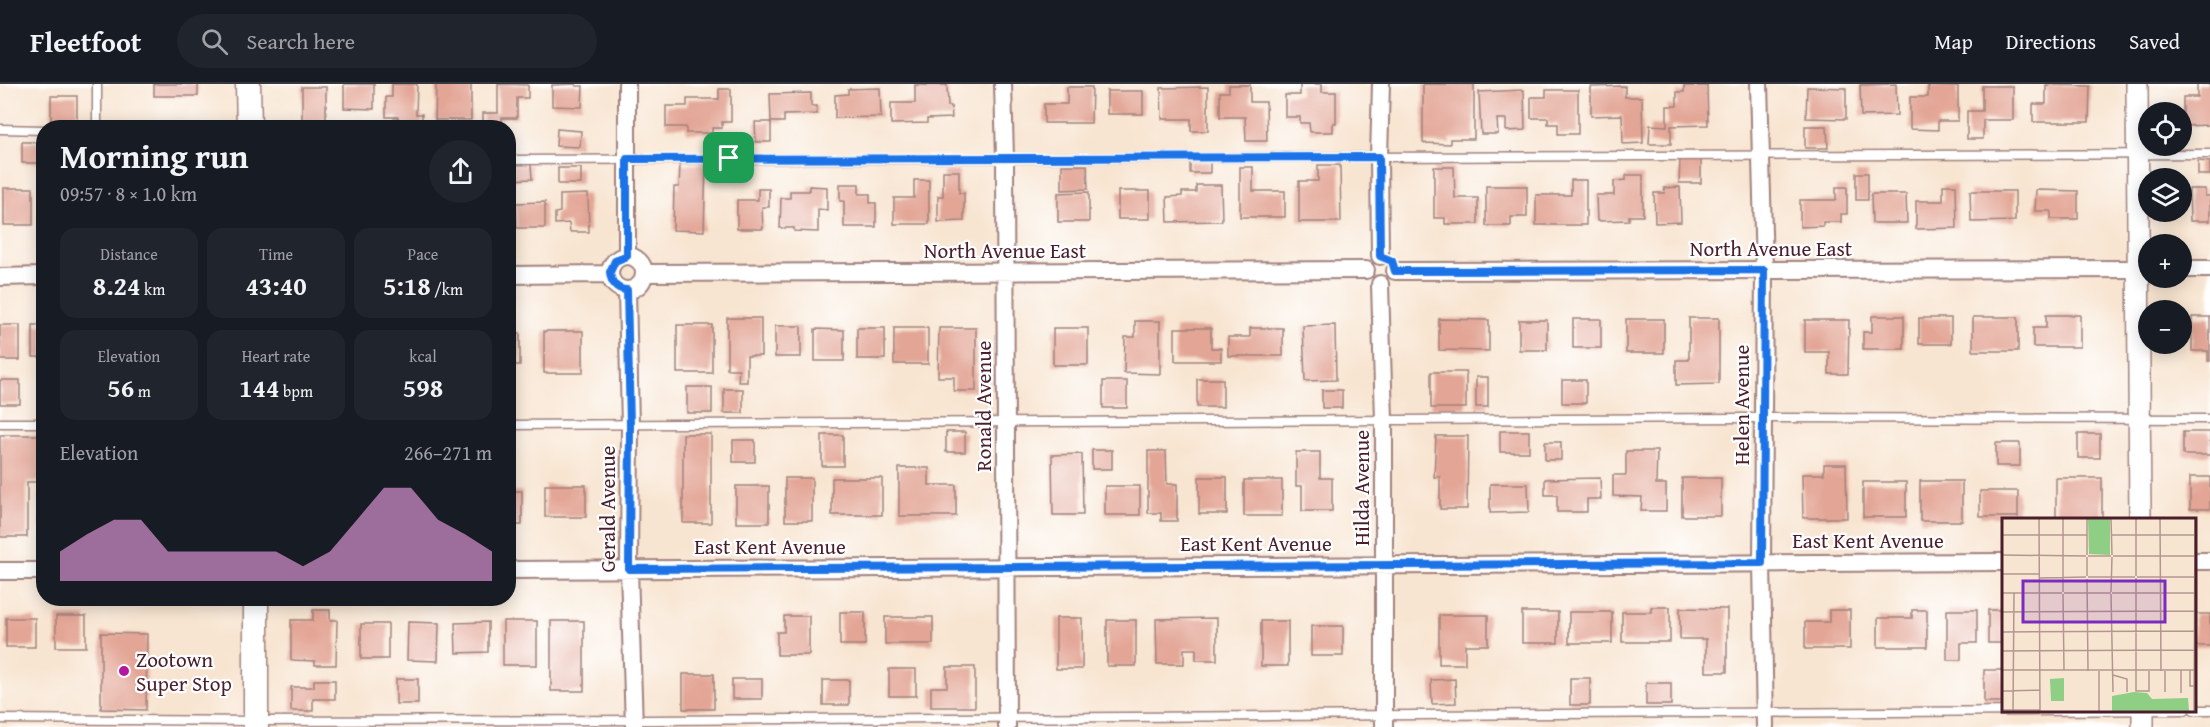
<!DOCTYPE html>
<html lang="en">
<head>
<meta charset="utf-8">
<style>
	:root { --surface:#171b24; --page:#20242c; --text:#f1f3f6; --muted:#9ea1a6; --line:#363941; --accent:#d690ce }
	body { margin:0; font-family:"Gentium Book Plus",serif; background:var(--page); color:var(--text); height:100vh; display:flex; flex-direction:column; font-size:22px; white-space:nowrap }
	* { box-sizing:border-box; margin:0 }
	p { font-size:20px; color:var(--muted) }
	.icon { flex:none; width:33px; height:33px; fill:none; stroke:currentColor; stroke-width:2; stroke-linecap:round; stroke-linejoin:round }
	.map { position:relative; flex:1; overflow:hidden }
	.panel { position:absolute; left:36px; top:36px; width:480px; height:486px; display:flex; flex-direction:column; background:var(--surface); border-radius:24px; box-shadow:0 3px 15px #0003 }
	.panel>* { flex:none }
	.tools { position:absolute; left:2138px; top:18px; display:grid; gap:12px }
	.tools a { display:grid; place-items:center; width:54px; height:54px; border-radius:50%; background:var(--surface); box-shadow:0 3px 15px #0003; font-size:30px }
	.pin { position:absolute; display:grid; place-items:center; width:51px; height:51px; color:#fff; margin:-26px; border-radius:12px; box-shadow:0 3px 9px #0006 }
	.round { display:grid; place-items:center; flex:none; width:63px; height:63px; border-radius:32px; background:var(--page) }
	.head { display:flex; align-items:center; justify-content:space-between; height:102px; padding:0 24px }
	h1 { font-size:33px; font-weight:600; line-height:45px }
	.figures { display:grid; grid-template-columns:repeat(3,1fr); gap:9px; height:102px; padding:6px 24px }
	.figures div { display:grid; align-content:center; border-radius:15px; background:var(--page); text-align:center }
	.figures b { font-size:26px; font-weight:600 }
	.figures small { font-size:16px; font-weight:400 }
	.figures p { font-size:16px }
	.chart { height:168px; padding:12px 24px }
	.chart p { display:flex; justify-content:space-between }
	.chart svg { width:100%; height:108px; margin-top:6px; fill:var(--accent); opacity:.7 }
	header { display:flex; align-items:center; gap:36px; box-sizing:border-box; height:84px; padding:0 30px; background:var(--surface); border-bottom:2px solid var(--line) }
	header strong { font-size:28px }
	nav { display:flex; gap:33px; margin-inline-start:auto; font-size:21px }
	.search { width:420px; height:54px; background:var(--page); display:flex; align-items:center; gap:15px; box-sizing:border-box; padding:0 21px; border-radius:33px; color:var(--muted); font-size:22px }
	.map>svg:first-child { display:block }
	.building { fill:#e3a595 }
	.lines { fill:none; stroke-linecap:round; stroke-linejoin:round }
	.service-casing { stroke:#a1827e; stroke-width:11 }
	.minor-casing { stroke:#a1827e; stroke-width:20 }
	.tertiary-casing { stroke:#a1827e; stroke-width:24 }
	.secondary-casing { stroke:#a1827e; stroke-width:27 }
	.service { stroke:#fff; stroke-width:8 }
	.minor { stroke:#fff; stroke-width:16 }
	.tertiary { stroke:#fff; stroke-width:21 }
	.secondary { stroke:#fff; stroke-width:24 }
	.route-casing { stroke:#fff; stroke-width:12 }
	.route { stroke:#1a73e8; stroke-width:8 }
	.poi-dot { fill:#b5179e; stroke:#fff; stroke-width:2 }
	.labels { text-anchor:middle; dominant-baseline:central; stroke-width:4.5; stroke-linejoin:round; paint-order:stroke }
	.street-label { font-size:21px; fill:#4a1f2b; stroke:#fff }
	.poi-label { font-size:21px; fill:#4a1f2b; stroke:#fff; text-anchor:start }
	.inset-road { fill:none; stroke:#b2968f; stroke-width:1.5 }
	.view { fill:#7b2cbf; fill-opacity:0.15; stroke:#7b2cbf; stroke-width:3 }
	.inset-edge { fill:none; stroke:#4a1f2b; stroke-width:3 }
</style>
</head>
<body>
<header>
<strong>Fleetfoot</strong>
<div class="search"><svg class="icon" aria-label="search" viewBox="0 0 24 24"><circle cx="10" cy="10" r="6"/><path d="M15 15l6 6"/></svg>Search here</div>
<nav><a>Map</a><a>Directions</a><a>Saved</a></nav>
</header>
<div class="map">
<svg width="2210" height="643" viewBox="0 0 2210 643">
	<rect width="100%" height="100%" fill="#fff"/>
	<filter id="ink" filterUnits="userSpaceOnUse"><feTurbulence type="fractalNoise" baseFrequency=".0167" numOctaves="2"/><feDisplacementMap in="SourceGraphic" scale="12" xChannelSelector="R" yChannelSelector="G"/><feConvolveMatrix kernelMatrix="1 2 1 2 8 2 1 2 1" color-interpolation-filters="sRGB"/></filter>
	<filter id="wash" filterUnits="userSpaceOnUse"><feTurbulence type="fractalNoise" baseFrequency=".008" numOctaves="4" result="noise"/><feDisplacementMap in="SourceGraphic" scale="24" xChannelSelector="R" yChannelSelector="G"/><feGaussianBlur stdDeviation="1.35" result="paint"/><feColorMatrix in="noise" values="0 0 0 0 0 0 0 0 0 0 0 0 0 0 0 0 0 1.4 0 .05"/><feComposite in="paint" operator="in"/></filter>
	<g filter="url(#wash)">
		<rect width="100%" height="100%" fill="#f8e5d1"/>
		<g id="blocks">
			<path class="building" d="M154 0H198V12H154Z
				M344 0H374V25L344 24Z
				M392 0H417L416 30H422V44H398V33H386V13H392Z
				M436 0H471V36H435Z
				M498 0 528 1V14H517V34H502V44H483V29H498Z
				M576 0V2H583L582 23 552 22V1Z
				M1300 0H1322V8H1336V39H1333V48H1310L1309 39H1300V33H1285V11H1300Z
				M1423 0H1474V55H1450V60L1423 59Z
				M1896 0 1897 31 1861 32 1860 1Z
				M2197 0H2210V41L2183 42V13H2197Z
				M915 1H947L948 22H951L952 34 927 35V39L891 40V19H915Z
				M1229 1H1250V18H1266L1267 57H1246L1245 33H1220V8H1229Z
				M2046 1 2090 2 2089 38H2033V20H2046Z
				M1625 2V13H1642L1643 59 1623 60 1622 31 1591 32V3Z
				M1684 2H1707L1708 41 1671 42V60H1649L1650 41 1667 42V22H1677V8H1684Z
				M1928 2 1958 3V37H1938V46L1910 45V13H1928Z
				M1982 2H2013V36H1983V55H1967V27H1982Z
				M302 3H326V37H321V44H302Z
				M1067 3H1092L1091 39H1044V20H1067Z
				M1208 3V47H1191V35H1162L1161 4Z
				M1807 3 1846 4V35L1806 34Z
				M880 4 881 33 835 34V11L848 10V5Z
				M719 5H731V38H722V44H712V49H686V43H666V22H687V15H719Z
				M1524 6 1525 46 1506 47V35H1497L1498 50H1481L1479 8Z
				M1546 6H1578V50H1558V40H1548V34H1531V13H1546Z
				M1107 7H1143V30H1107Z
				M811 9V22H817V30L784 31V38H771L770 10Z
				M51 12H77V37H51Z
				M755 38H771V58H756Z
				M1805 42H1827L1828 64H1805Z
				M557 45 581 47 580 63 556 62Z
				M22 58H44V79H22Z
				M1680 76H1701V99H1679Z
				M2198 77 2210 78V91H2198Z
				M1190 78H1210V89H1190Z
				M531 80 532 95 509 96V81Z
				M680 80H706L704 147 673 146 674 103H679Z
				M1062 81H1087L1088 105 1062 106Z
				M1318 81H1340L1341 138H1299V97H1318Z
				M1240 83H1253V107H1285V133H1240Z
				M1434 83H1454L1455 114H1478V140H1445V134H1434Z
				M558 84H581V100H558Z
				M943 87H959V109H964V137L938 138V112H943Z
				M1856 89H1868V116H1856Z
				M1626 91H1643V132H1629V136L1597 137 1596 111H1614V97L1626 96Z
				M914 96H929V140H894V114H914Z
				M1571 96H1586V141H1536V111H1571Z
				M840 100H859V110H870V119H876V143H844V117H840Z
				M1196 101H1221L1222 137 1168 138 1167 113 1182 112V108H1196Z
				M1943 101H1956L1957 144 1916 145V117H1943Z
				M809 102 827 103V126L818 125V148L794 147V144H780L781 114H790V107H809Z
				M1486 102H1527V133H1511V142H1486Z
				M1680 103 1681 138 1655 139 1654 109H1665L1664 104Z
				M1836 103H1847V130H1841V138H1823V142L1800 143V116H1836Z
				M4 104H33V141H4Z
				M758 105H769V123H762L763 145H737V116H758Z
				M2189 105H2205V112H2210V137H2190Z
				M2036 106 2078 107V135H2051V127H2035Z
				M1118 107H1150V135H1118Z
				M1970 107H2015V137L1971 138Z
				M1089 108V138H1058V109Z
				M588 110 589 148H570L569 139 555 140V129L560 128V111Z
				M1871 110H1906L1907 139H1872Z
				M545 118V144H517L516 119Z
				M2046 231H2080V263H2033V244H2046Z
				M1872 232H1904V265H1863V248H1872Z
				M1973 233H2018V267H1973Z
				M2192 233H2210V277H2208V267H2192Z
				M727 234H761V272H747V298H738L739 285H727Z
				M1689 234H1719V300L1676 301V276H1689Z
				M1919 234H1951V260H1919Z
				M1439 235 1489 236V267L1439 266Z
				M1573 235H1601V264H1573Z
				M1626 235H1664V269H1626Z
				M1519 236H1547V266H1519Z
				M1805 236H1849L1848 290H1829V268H1805Z
				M1135 237H1160V290L1124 289 1125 253H1135Z
				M0 241H20V276H0Z
				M33 241H44V273H33Z
				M677 241H712V289H677Z
				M1335 241 1336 296 1305 297 1303 242Z
				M775 242H801V273H775Z
				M857 244H885V275H857Z
				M894 244H928V280H894Z
				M939 244H976V307H954V293H938Z
				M1053 244H1088V281H1053Z
				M1175 244H1211V264H1221V277H1175Z
				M1250 244H1283V272H1228V253H1250Z
				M815 245 844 246V277H815Z
				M544 247H583V289H544Z
				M508 249H520V281H508Z
				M1431 288H1466V324H1431Z
				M1476 293H1488V323H1476Z
				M1197 295H1223V323H1197Z
				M0 296H20V320H0Z
				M1562 296H1586V319H1562Z
				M1103 297H1127V324H1103Z
				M687 303H712V329H687Z
				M724 305H743V329H724Z
				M1322 306H1342V324H1322Z
				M1500 347H1529V368H1500Z
				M946 348H965V368H946Z
				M2183 348H2210V371H2183Z
				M683 350H711V439H683Z
				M2078 350H2100V374H2078Z
				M0 351H44V398H27V453H0Z
				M822 351H843V382H822Z
				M1436 352H1468L1467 425H1440V393H1434Z
				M733 356H755V378H733Z
				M1545 358H1561V376H1545Z
				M1996 359H2020V382H1996Z
				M1092 366H1112V385H1092Z
				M1148 367H1166L1167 400H1177V437H1161V429H1148Z
				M1626 367H1657L1656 400H1666V427H1641L1642 413 1613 412V391H1626Z
				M1296 368H1320V394H1332V427H1302V402H1296Z
				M1082 370 1083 431H1053L1052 371Z
				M1824 380H1846L1847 434H1803L1802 390H1824Z
				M899 384H929V401H956V432H899Z
				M1199 393H1227V430H1199Z
				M2190 393H2210V425H2190Z
				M785 394H812V437H785Z
				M832 394H882V431H832Z
				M1600 394 1601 415H1587V428H1557V411H1545V395Z
				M1682 394H1721V432H1682Z
				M2056 394H2102V434H2056Z
				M1244 396H1282V432H1244Z
				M1920 397H1962V437H1920Z
				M1863 398H1906V433H1863Z
				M1490 400H1528L1529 428 1490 429Z
				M545 401H586V433H545Z
				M736 402H769V439H736Z
				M1105 402H1140V431H1105Z
				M508 407H522V441H508Z
				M1980 407H2018V433H1980Z
				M40 411H44V443H40Z
				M1651 523H1670V558H1622V528H1651Z
				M1680 524 1727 525V588H1706V555H1680Z
				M313 526H330V536H337L336 581H315V577L291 576V536H313Z
				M1829 526H1850V565H1805V538H1829Z
				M1912 526H1927V563H1878V534H1912Z
				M1947 526H1977V559H1961V576H1947Z
				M1988 526H2003V559H1988Z
				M840 528H865V561H840Z
				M1522 528H1558V559H1522Z
				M1569 528H1612V559H1569Z
				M2194 530H2210V562H2194Z
				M1439 531H1488V561H1465V580H1439Z
				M56 532H86V563H56Z
				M784 532H809V571H777V548H784Z
				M885 533H933V560H885Z
				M6 534H35V563H6Z
				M1056 534H1082V585H1056Z
				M1217 534V576H1196V565H1184V580H1157L1156 535Z
				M1107 536H1136V582H1107Z
				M503 537H537V581H503Z
				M551 537H584V607H551Z
				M1261 537H1288V582H1261Z
				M408 538 439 539 438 577 407 576Z
				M488 538V568L456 569 455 539Z
				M361 540H388V575H361Z
				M1311 542H1343V572H1311Z
				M101 549 147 550 146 626 101 625Z
				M947 583H975V623H931V603H947Z
				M889 585H916V612H889Z
				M1984 586H2003V618H1984Z
				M683 590H714V625H683Z
				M1570 594H1590V621H1570Z
				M396 595H418V620H396Z
				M732 595H762V615H732Z
				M1455 595 1456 619 1432 620 1431 596Z
				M314 596H335V615H313V627H291V603H314Z
				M823 596H849V621H823Z
				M1646 599H1671V621H1646Z"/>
		</g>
	</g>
	<g filter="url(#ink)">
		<use href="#blocks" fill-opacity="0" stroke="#a1827e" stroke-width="1.5"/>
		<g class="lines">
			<g class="service-casing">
				<path id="service" d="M97 0V44
					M0 45 44 46
					M508 76 2210 70
					M0 339H44
					M508 341 1738 334 2210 335
					M2194 626H2210
					M0 635 256 637 648 636 2185 626"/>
			</g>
			<g class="minor-casing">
				<path id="minor" d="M1003 0 1005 74 1007 643
					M1759 0 1764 186 1762 479 1765 643
					M610 189a17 17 0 1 1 34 0a17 17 0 1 1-34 0Z
					M627 172V0
					M1380 172 1379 73 1381 0
					M2181 185H2210
					M1395 187 2148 185
					M644 189 1366 186
					M508 191 610 190
					M0 193 44 192
					M1380 200 1384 336V643
					M627 206 630 342 629 485 634 643
					M2194 477H2210
					M508 486 2003 478
					M0 487H44"/>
			</g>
			<g class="tertiary-casing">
				<path id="tertiary" d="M2137 0 2140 436
					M2143 626V643"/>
			</g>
			<g class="secondary-casing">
				<path id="secondary" d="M248 0 249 44
					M256 514V643"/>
			</g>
			<use href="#service" class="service"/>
			<use href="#minor" class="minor"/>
			<use href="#tertiary" class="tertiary"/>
			<use href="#secondary" class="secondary"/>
		</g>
	</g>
	<g class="lines" filter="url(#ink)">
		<g class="route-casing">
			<path id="route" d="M1379 73 1380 172 1392 177 1395 187 1764 186 1762 479 629 485 630 342 627 206C616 206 611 198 610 188L615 177 627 172V75Z"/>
		</g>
		<use href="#route" class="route"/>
	</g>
	<circle class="poi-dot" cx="124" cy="587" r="6"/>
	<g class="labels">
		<g class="street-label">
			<text x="1771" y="164">North Avenue East</text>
			<text x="1005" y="166">North Avenue East</text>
			<text transform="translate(1741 321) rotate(-90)">Helen Avenue</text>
			<text transform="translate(983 322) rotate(-90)">Ronald Avenue</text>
			<text transform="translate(1361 404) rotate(-90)">Hilda Avenue</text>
			<text transform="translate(607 425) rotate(-90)">Gerald Avenue</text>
			<text x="1868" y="456">East Kent Avenue</text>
			<text x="1256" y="459">East Kent Avenue</text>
			<text x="770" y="462">East Kent Avenue</text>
		</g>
		<g class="poi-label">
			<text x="136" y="575">Zootown<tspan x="136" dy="24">Super Stop</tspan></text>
		</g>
	</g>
	<g transform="translate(2002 434)">
		<rect width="194" height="194" fill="#f8e5d1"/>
		<path d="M86 0H108V37L87 36ZM62 160V183H49L48 161ZM132 174 145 175 150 181 186 180 187 193H110V178Z" fill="#8ece85"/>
		<path class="inset-road" d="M37 0 38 193M85 0V37M109 0 110 37M134 0V58M158 0 159 153M0 17H85M109 17H194M0 37 84 38M86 38H109M111 38H193M0 56H37M85 58V39M86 59H133M135 59H193M37 60 84 59M134 60V173H147V153M85 61 86 153M61 74V0M109 74 110 39M0 75H60M62 75H109M110 75H193M61 76 62 152M109 76 111 174M0 94 193 93M0 114 193 113M0 133 193 132M0 152H193M179 152V175M188 152V168H192M163 153V174M111 157 125 161V174M0 173 38 172M0 192H38M11 193 12 75M97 193V153M192 193 193 0"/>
		<path class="view" d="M21 63H163V104H21Z"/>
		<rect width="194" height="194" class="inset-edge"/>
	</g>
</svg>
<div class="tools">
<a><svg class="icon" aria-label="locate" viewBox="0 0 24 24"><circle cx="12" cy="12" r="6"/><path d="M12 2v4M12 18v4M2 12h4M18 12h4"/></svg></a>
<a><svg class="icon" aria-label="layers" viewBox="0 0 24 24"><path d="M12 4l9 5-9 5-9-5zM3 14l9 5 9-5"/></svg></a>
<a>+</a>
<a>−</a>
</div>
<div class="pin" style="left:729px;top:74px;background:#1e9e55"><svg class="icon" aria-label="arrive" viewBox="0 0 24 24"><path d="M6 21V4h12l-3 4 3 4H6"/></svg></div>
<section class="panel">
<div class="head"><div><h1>Morning run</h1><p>09:57 · 8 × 1.0 km</p></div><a class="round"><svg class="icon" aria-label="share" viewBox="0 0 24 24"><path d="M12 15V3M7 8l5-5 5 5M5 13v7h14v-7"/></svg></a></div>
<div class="figures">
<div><p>Distance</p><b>8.24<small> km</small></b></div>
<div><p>Time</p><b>43:40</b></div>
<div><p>Pace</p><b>5:18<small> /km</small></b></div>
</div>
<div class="figures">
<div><p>Elevation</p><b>56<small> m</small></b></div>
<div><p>Heart rate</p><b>144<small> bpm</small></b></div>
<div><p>kcal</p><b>598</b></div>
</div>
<div class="chart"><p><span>Elevation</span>266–271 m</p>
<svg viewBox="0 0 160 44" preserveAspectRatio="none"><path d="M0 44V32L10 25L20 19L30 19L40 32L50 32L60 32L70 32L80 32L90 38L100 32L110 19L120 6L130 6L140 19L150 25L160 32V44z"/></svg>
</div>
</section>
</div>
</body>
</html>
